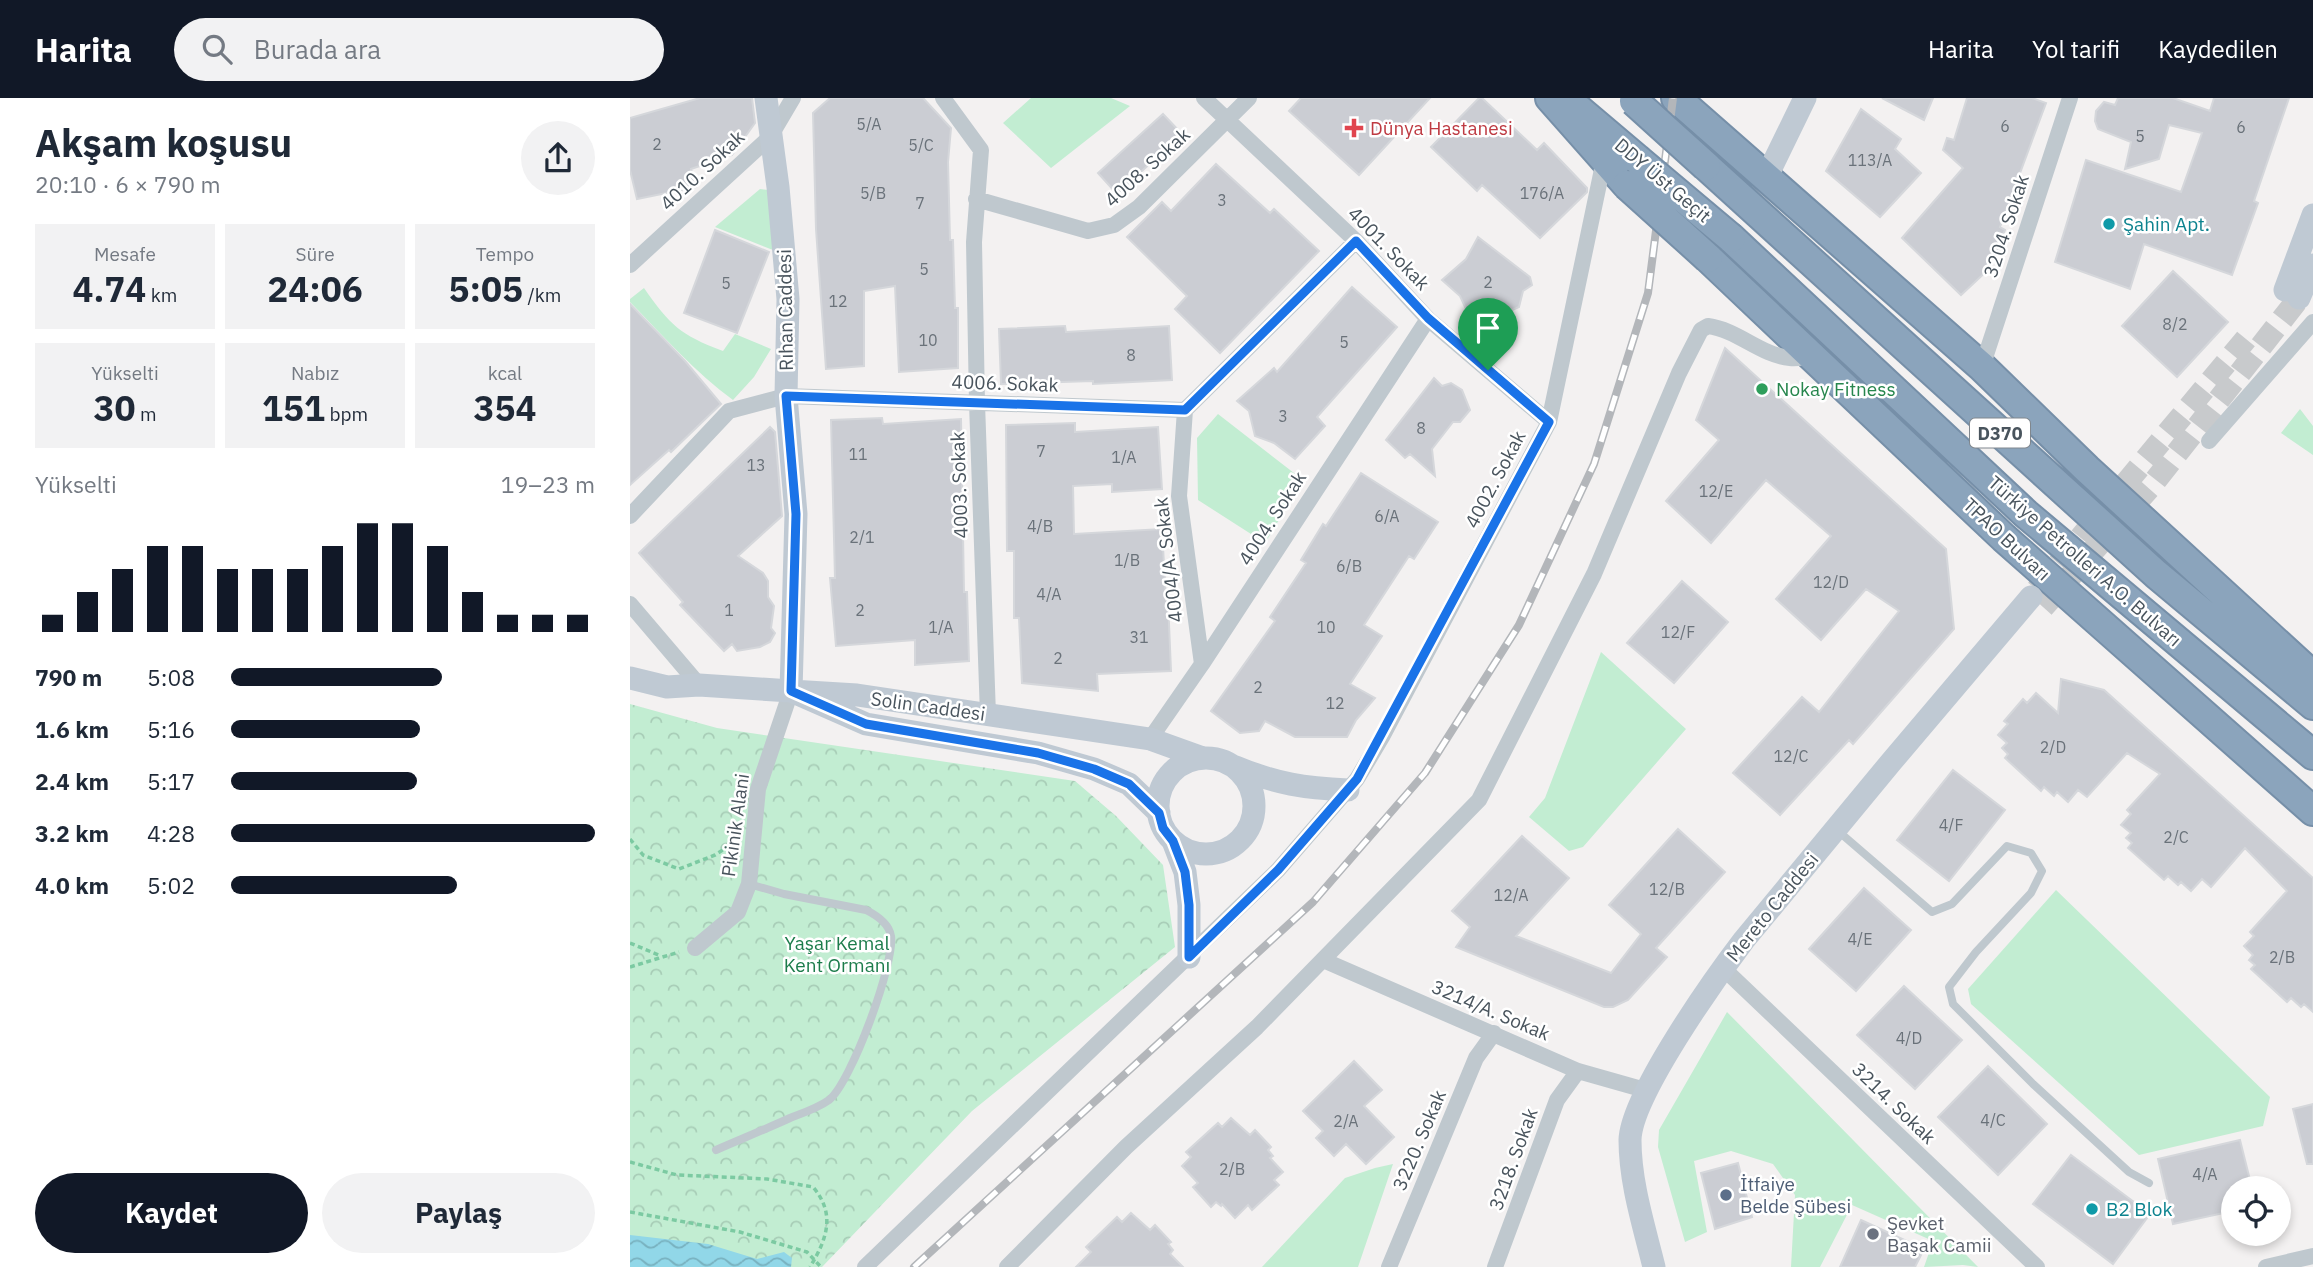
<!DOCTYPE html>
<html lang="tr">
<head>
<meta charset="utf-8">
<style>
	:root { --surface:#fff; --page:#f2f2f3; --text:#1f2937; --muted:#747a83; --accent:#111827 }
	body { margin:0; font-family:"IBM Plex Sans",sans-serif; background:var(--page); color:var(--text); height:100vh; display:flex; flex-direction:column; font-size:26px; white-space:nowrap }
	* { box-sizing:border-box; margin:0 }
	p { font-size:23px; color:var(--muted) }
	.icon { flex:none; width:38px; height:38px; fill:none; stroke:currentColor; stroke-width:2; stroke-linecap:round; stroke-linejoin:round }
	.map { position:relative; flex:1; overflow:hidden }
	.details { display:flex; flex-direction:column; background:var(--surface); width:630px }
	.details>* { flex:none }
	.controls { position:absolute; left:1591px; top:1078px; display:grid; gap:14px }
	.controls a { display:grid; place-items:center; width:70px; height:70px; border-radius:50%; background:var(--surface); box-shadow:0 4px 10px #0003; font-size:35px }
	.pin { position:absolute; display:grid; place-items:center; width:60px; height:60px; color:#fff; margin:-72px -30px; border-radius:50% 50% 50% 0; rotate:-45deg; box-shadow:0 0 7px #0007 }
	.pin .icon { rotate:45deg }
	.round { display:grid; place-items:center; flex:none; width:74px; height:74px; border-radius:37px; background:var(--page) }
	.summary { display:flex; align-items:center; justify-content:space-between; height:119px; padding:0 35px }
	h1 { font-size:38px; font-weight:800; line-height:52px }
	.metrics { display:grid; grid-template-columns:repeat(3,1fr); gap:10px; height:119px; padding:7px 35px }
	.metrics div { display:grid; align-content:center; border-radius:0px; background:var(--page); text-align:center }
	.metrics b { font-size:35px; font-weight:800 }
	.metrics small { font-size:19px; font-weight:400 }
	.metrics p { font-size:19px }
	.chart { height:196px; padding:14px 35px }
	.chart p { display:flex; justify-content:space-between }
	.chart svg { width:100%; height:126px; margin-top:7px; stroke:var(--accent); stroke-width:6 }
	.action { display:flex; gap:14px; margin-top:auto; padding:14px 35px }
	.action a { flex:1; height:80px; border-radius:42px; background:var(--accent); color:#fff; font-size:28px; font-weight:800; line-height:80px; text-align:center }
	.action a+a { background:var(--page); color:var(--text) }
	ul { padding:0 35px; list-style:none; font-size:23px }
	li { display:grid; grid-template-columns:112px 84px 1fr; align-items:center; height:52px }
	li i { height:18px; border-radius:9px; background:var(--accent) }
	header { display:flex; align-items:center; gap:42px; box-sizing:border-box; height:98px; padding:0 35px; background:var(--accent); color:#fff }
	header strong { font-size:33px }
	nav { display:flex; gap:38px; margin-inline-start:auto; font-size:24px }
	.search { width:490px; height:63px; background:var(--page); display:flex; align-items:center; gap:18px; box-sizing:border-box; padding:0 24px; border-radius:38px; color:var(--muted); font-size:26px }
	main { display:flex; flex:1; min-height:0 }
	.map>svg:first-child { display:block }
	.green { fill:#c2edd2 }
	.park { fill:url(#park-crowns) }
	.water { fill:url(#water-waves) }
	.building { fill:#cbcdd3; stroke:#d5d7db; stroke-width:2 }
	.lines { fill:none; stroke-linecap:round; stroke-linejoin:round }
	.secondary-tunnel { stroke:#c8cacc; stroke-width:23; stroke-dasharray:23 11; stroke-linecap:butt }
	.highway-casing { stroke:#768fa8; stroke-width:32 }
	.path { stroke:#7ccaa2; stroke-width:3.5; stroke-dasharray:5 3.5; stroke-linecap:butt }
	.lane { stroke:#bfc8ce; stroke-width:8 }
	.street { stroke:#bfc8ce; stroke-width:16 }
	.secondary { stroke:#bfc9d3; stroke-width:23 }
	.highway { stroke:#8ba4bc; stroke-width:28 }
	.rail-casing { stroke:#b3b6ba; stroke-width:8 }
	.rail { stroke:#fff; stroke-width:5; stroke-dasharray:16; stroke-linecap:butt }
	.highway-bridge-casing { stroke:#768fa8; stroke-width:32; stroke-linecap:butt }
	.highway-bridge { stroke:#8ba4bc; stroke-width:28 }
	.route-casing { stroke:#fff; stroke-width:14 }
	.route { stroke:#1a73e8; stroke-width:9 }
	.health-dot { fill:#e0444e; stroke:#fff; stroke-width:2.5 }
	.culture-dot { fill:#0f9aa8; stroke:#fff; stroke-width:2.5 }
	.leisure-dot { fill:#2e9e5b; stroke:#fff; stroke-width:2.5 }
	.service-dot { fill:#5c6f8a; stroke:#fff; stroke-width:2.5 }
	.worship-dot { fill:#6b7280; stroke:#fff; stroke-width:2.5 }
	.labels { text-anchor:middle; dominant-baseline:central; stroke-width:5; stroke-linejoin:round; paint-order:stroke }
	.number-label { font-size:16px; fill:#6a727a }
	.shield { fill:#fff; stroke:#80878e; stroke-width:2 }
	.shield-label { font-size:18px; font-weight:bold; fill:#49545d }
	.health-label { font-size:19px; fill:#be3a42; stroke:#fff; text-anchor:start }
	.street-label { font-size:19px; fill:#49545d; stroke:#fff }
	.culture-label { font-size:19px; fill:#0d838f; stroke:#fff; text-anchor:start }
	.leisure-label { font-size:19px; fill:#27864d; stroke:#fff; text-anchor:start }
	.park-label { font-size:19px; fill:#1c7c4b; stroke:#fff }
	.service-label { font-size:19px; fill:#4e5e75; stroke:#fff; text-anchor:start }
	.worship-label { font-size:19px; fill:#5b616d; stroke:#fff; text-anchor:start }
</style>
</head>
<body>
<header>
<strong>Harita</strong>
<div class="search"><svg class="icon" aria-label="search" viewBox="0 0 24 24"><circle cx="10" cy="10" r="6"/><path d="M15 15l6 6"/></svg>Burada ara</div>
<nav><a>Harita</a><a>Yol tarifi</a><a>Kaydedilen</a></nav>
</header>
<main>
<section class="details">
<div class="summary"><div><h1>Akşam koşusu</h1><p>20:10 · 6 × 790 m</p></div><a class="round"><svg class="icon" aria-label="share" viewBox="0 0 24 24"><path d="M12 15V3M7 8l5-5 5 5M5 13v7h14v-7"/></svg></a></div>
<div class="metrics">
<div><p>Mesafe</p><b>4.74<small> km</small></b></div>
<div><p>Süre</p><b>24:06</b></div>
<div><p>Tempo</p><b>5:05<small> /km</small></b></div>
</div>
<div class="metrics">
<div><p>Yükselti</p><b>30<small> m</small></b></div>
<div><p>Nabız</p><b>151<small> bpm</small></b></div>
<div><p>kcal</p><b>354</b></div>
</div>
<div class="chart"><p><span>Yükselti</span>19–23 m</p>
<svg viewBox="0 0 160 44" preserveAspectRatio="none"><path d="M5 44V38M15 44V30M25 44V22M35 44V14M45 44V14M55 44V22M65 44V22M75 44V22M85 44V14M95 44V6M105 44V6M115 44V14M125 44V30M135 44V38M145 44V38M155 44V38"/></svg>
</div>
<ul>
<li><b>790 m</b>5:08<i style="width:58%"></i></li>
<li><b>1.6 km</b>5:16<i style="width:52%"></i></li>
<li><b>2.4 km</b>5:17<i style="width:51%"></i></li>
<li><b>3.2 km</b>4:28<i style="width:100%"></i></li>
<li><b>4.0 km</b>5:02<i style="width:62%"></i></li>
</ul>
<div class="action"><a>Kaydet</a><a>Paylaş</a></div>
</section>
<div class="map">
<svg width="1683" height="1169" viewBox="0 0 1683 1169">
	<defs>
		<pattern id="park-crowns" width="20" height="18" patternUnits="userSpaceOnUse" patternTransform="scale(1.75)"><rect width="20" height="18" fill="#c2edd2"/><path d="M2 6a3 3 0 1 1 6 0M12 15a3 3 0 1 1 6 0" fill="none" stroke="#a8cdb7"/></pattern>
		<pattern id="water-waves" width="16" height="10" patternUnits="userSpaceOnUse" patternTransform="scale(1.75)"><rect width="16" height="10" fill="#91d7e8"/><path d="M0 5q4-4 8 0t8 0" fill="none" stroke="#78b1bf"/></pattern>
	</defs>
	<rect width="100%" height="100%" fill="#f3f1f1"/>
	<path class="green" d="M401 0H481L500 8 421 70 373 25Z
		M130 91 138 92 143 152 85 129Z
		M14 190C40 227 50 237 93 253L105 236 141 251 124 279 103 302C65 274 33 238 0 204V201Z
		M1670 311 1683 328V357L1651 335Z
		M588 316 673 382 635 445 568 402 567 340Z
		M971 554 1056 631 953 749 939 753 899 719 915 700Z
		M1426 792 1640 999 1633 1028 1509 1057 1341 906 1338 891Z
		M1097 914 1348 1169 1333 1167 1294 1169 1303 1143 1222 1107 1190 1169H1161L1165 1097 1143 1066 1101 1053 1064 1063 1077 1134 1055 1144 1028 1049 1029 1032Z
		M763 1066 728 1169H632L715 1080 745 1070Z"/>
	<path class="park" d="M0 606 87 630 445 683 486 718 533 767 545 849 342 1013 192 1169H0Z"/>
	<path class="water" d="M0 1137 78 1146 127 1161 154 1154 162 1160 161 1169H0Z"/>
	<path class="building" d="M70 0H122L125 25 102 57 61 71 66 89 7 101 0 72V20Z
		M200 0H293L321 30 318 64 320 142H323L325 210H328V270L269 274 265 188 234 193V268L196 271 186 131 183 15Z
		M671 0H800L729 77 659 13Z
		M849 0H852L907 52 914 45 957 90V94L910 140 852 87 847 93 801 49Z
		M1252 0H1303L1294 22Z
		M1337 0H1402L1416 5 1370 129 1375 132 1359 171 1331 197 1272 140 1333 70 1313 52 1317 40 1324 42Z
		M1488 0H1543L1580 13 1584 0H1659L1624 103 1628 105 1602 177 1514 146 1500 191 1425 164 1456 62 1551 94 1572 35 1539 27 1529 61 1495 71 1501 44 1468 31 1465 23 1466 13 1474 4 1485 7Z
		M1231 11 1271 41 1265 51 1291 75 1250 119 1196 73Z
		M533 16 552 36 487 96 468 75Z
		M586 66 640 115 644 111 689 153 590 255 545 211 557 198 497 139 532 104 541 113Z
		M85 132 139 154 107 235 54 215Z
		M848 139 900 179 902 187 893 193 889 209 873 216 863 233 843 212 836 211 830 198 812 182 836 161Z
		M1543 173 1598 224 1547 279 1492 228Z
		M722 189 767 229 687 319 695 328 665 361 644 345 625 338 619 313 607 303 644 270 647 274Z
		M0 206 55 263 91 306 41 354 39 352 0 387Z
		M435 228 436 234 539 228 542 282 463 286V283L371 286 369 231Z
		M1095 250 1316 451 1324 531 1223 646 1219 642 1150 717 1103 675 1172 599 1189 614 1269 513 1236 491 1191 542 1146 501 1201 438 1136 382 1081 445 1036 403 1089 342 1066 322Z
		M804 280 812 288 821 285 832 292 840 312 830 324H823L802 351 805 378 780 356 775 360 756 342Z
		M252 320 253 326 331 321 334 494H337L339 563 285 567V542L206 548 200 480H205L201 322Z
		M445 325V334L528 329 532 391 482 394V386L443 388 444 436 532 431 536 502H538L541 573 467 576 468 593 392 585 389 520H384V453H377L376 327Z
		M140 329 145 334 152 418 108 458 133 475 138 483V499L144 508 141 530 145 535 140 544 130 549 107 553 102 546 94 553 50 507 53 504 9 455Z
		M731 375 808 424 784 461 779 458 734 527 752 538 720 586 745 600 726 622 717 639H665L635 623 629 633 610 635 581 613 645 523 640 519 676 465 671 462 693 426 696 428Z
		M1052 483 1098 524 1044 585 997 545Z
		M1431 581 1474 592 1683 780V914L1674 906 1671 909 1661 900 1657 904 1621 871 1625 867 1619 862 1623 857 1614 848 1624 838 1620 834 1657 793 1615 750 1581 789 1572 781 1561 793 1551 784 1548 787 1538 778 1534 782 1498 750 1502 745 1496 740 1501 735 1491 727 1501 716 1497 712 1530 676 1497 655 1457 699 1448 692 1438 704 1427 694 1424 698 1414 689 1411 693 1375 660 1378 656 1372 650 1377 645 1368 637 1378 626 1374 623 1393 601 1397 605 1406 595 1428 615Z
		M1323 672 1375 712 1319 783 1267 742Z
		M1048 731 1095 774 1026 850 1037 859 998 902 983 909H974L826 849 840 829 822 813 892 738 939 780 886 838 981 875 1011 836 979 807Z
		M1234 790 1281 832 1226 893 1179 851Z
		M1274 888 1332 942 1285 991 1227 937Z
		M724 963 752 992 734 1008 764 1039 736 1066 716 1046 704 1058 686 1040 693 1033 673 1013Z
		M1358 968 1417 1026 1368 1077 1308 1019Z
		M1683 1006V1066H1677L1663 1011Z
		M601 1020 620 1037 625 1032 641 1049 638 1052 643 1058 640 1060 653 1074 644 1082 649 1087 622 1112 618 1107 605 1120 592 1106 591 1108 586 1104 581 1109 563 1089 568 1085 552 1068 561 1059 556 1054 588 1025 592 1029Z
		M1610 1042 1622 1090H1603V1113L1543 1126 1528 1061Z
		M1441 1057 1520 1116 1483 1166 1403 1106Z
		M1108 1065 1122 1119 1085 1131 1071 1075Z
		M501 1115 520 1132 525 1127 541 1144 538 1146 543 1152 540 1156 553 1169H446L461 1154 456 1149 487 1119 492 1124Z
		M1231 1122 1294 1151 1285 1169H1210Z"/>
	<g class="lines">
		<path class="secondary-tunnel" d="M1407 492 1616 241
			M1413 509 1521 388 1669 200"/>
		<g class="highway-casing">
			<path id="highway" d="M920 0 997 87
				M1046 0 1352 269 1457 371 1683 578
				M948 11 1007 61
				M1076 68 1526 476 1683 607
				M1101 140 1396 416 1683 657
				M1078 160 1374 440 1683 713"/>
		</g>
		<path class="path" d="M0 741 13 757 49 771 85 757 107 743
			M0 845 31 858
			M0 869 49 854
			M0 1064 47 1077 137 1081 183 1089C206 1116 197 1141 180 1169
			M0 1114 110 1134 177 1154 191 1169"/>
		<path class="lane" d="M1208 733 1302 814 1322 806 1377 748 1401 755 1412 773 1401 795 1346 854 1319 889 1323 906 1403 986 1499 1074 1519 1085
			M86 1052C111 1041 136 1031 160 1020 173 1015 188 1010 199 1002 221 985 265 865 261 838 259 825 246 817 236 812L154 796 119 786"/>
		<path class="street" d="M313 0 351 52 344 144 347 305 358 617
			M574 0 726 143 798 221 919 324
			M346 101 458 133 484 127 509 109 619 0
			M0 167 140 39 163 0
			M1352 269 1440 0
			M555 312 549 398 572 566
			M1579 343 1683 224
			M0 418 99 313 156 298 555 312 726 143
			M0 506 69 587
			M520 641 572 566 798 221
			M65 850 108 814 119 786 128 691 161 593
			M693 862 948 973 1015 992
			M1093 870 1407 1169
			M235 1169 648 772 727 681 752 639 919 324 974 62
			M377 1169 496 1049 627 929 849 702 964 476 1049 275 1071 232 1078 228C1108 232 1130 257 1160 260 1167 261 1175 259 1182 259
			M759 1169 846 960 864 935
			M865 1169 927 1002 948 973
			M1636 1169 1683 1158"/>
		<path class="secondary" d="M1136 80 1175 0
			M1655 192 1683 117
			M1669 200 1683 167
			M0 580 37 589 69 587 161 593 166 416 156 298 158 201 148 89 136 0
			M528 708a48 48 0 1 1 96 0a48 48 0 1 1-96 0Z
			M606 669C647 686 674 690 718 692
			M529 715 499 686 464 671 408 655 236 626 161 593 227 597 520 641 573 660
			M543 743 555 774 559 807V859
			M1024 1169C1014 1128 1000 1085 1000 1042 1001 998 1085 880 1114 842L1262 663 1401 499"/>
		<use href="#highway" class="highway"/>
		<g class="rail-casing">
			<path id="rail" d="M284 1169 683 804 795 675 889 527 964 366 1018 195 1043 0"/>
		</g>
		<use href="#rail" class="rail"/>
		<g class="highway-bridge-casing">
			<path id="highway-bridge" d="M1004 3 1076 68
				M1007 61 1101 140
				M997 87 1078 160"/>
		</g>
		<use href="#highway-bridge" class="highway-bridge"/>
	</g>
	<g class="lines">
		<g class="route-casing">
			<path id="route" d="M726 143 798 220 919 324 727 681 648 772 559 859V807L555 774 543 743 533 730 529 715 499 686 464 671 408 655 236 626 161 593 166 416 156 298 555 312Z"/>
		</g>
		<use href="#route" class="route"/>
	</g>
	<path class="health-dot" d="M720.5 19.5h7v7h7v7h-7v7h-7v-7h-7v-7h7z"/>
	<g class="culture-dot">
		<circle cx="1479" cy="126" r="7"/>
		<circle cx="1462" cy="1111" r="7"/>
	</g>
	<circle class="leisure-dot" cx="1132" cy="291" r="7"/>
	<circle class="service-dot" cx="1096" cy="1097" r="7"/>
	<circle class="worship-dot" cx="1243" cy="1136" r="7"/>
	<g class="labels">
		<g class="number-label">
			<text x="239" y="26">5/A</text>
			<text x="1375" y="28">6</text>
			<text x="1611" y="29">6</text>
			<text x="1510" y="38">5</text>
			<text x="27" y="46">2</text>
			<text x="291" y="47">5/C</text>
			<text x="1240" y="62">113/A</text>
			<text x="243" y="95">5/B</text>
			<text x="912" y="95">176/A</text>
			<text x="592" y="102">3</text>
			<text x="290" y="105">7</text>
			<text x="294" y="171">5</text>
			<text x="858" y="184">2</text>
			<text x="96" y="185">5</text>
			<text x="208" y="203">12</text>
			<text x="1545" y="226">8/2</text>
			<text x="298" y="242">10</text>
			<text x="714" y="244">5</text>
			<text x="501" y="257">8</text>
			<text x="653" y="318">3</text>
			<text x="791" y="330">8</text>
			<text x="411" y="353">7</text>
			<text x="228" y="356">11</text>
			<text x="494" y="359">1/A</text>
			<text x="126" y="367">13</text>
			<text x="1086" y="393">12/E</text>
			<text x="757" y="418">6/A</text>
			<text x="410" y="428">4/B</text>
			<text x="232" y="439">2/1</text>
			<text x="497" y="462">1/B</text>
			<text x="719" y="468">6/B</text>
			<text x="1201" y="484">12/D</text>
			<text x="419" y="496">4/A</text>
			<text x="99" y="512">1</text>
			<text x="230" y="512">2</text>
			<text x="311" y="529">1/A</text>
			<text x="696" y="529">10</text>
			<text x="1048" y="534">12/F</text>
			<text x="509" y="539">31</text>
			<text x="428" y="560">2</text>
			<text x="628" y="589">2</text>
			<text x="705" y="605">12</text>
			<text x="1423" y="649">2/D</text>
			<text x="1161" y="658">12/C</text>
			<text x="1321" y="727">4/F</text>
			<text x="1546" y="739">2/C</text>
			<text x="1037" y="791">12/B</text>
			<text x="881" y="797">12/A</text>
			<text x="1230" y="841">4/E</text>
			<text x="1652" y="859">2/B</text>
			<text x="1279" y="940">4/D</text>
			<text x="1363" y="1022">4/C</text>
			<text x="716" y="1023">2/A</text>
			<text x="602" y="1071">2/B</text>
			<text x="1575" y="1076">4/A</text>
		</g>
		<rect class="shield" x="1340" y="320.5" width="60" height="29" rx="5"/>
		<g class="shield-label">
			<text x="1370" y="335">D370</text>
		</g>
		<g class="health-label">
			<text x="740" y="30">Dünya Hastanesi</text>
		</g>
		<g class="street-label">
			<text transform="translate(517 69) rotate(-42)">4008. Sokak</text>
			<text transform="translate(72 72) rotate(-43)">4010. Sokak</text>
			<text transform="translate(1033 82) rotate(40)">DDY Üst Geçit</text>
			<text transform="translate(1376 128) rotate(-72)">3204. Sokak</text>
			<text transform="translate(759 150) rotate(46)">4001. Sokak</text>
			<text transform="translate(155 212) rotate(-91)">Rıhan Caddesi</text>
			<text transform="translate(375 285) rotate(2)">4006. Sokak</text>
			<text transform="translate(865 381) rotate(-62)">4002. Sokak</text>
			<text transform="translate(329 387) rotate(-92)">4003. Sokak</text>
			<text transform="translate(642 420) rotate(-57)">4004. Sokak</text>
			<text transform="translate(1377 441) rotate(43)">TPAO Bulvarı</text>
			<text transform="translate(538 462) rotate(-97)">4004/A. Sokak</text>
			<text transform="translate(1455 463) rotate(41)">Türkiye Petrolleri A.O. Bulvarı</text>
			<text transform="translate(298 608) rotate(8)">Solin Caddesi</text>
			<text transform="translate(105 727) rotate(-82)">Pikinik Alani</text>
			<text transform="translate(1142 809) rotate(-51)">Mereto Caddesi</text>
			<text transform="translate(861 912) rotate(23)">3214/A. Sokak</text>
			<text transform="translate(1264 1005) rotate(44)">3214. Sokak</text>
			<text transform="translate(789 1042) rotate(-67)">3220. Sokak</text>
			<text transform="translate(883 1061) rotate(-70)">3218. Sokak</text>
		</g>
		<g class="culture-label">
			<text x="1493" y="126">Şahin Apt.</text>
			<text x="1476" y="1111">B2 Blok</text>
		</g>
		<g class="leisure-label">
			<text x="1146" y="291">Nokay Fitness</text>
		</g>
		<g class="park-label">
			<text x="207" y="845">Yaşar Kemal<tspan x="207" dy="22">Kent Ormanı</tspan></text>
		</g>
		<g class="service-label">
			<text x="1110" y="1086">İtfaiye<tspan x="1110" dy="22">Belde Şübesi</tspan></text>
		</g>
		<g class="worship-label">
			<text x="1257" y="1125">Şevket<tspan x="1257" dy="22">Başak Camii</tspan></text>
		</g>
	</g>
</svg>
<div class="controls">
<a><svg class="icon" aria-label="locate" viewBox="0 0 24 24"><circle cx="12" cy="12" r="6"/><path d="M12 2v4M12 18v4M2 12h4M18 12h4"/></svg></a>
</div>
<div class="pin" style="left:858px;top:272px;background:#1e9e55"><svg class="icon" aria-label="arrive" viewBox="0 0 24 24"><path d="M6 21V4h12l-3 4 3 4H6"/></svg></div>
</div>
</main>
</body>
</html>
